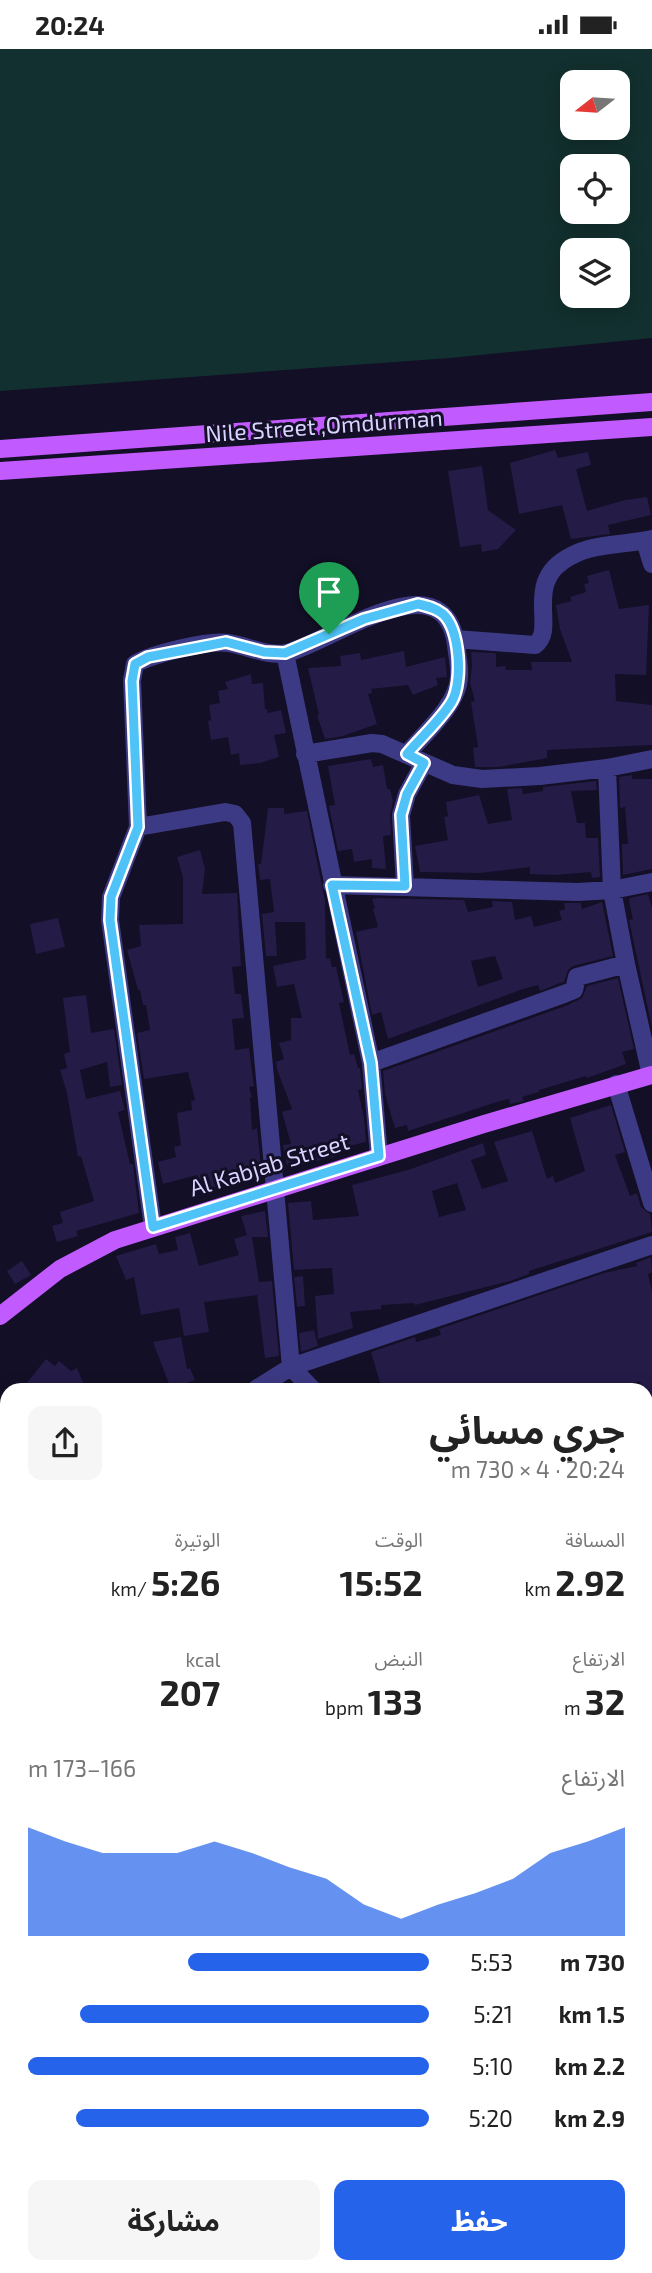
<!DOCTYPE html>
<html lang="ar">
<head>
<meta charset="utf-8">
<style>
	:root { --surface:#fff; --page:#f6f6f6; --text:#222; --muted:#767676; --accent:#2563eb }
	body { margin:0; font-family:"Exo 2","Noto Sans Arabic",sans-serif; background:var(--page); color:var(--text); direction:rtl; height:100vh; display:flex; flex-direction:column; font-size:26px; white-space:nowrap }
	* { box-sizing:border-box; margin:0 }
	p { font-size:23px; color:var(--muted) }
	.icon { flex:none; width:38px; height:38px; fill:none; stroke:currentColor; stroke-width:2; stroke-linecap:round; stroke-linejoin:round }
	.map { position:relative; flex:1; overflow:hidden; direction:ltr }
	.side { position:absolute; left:0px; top:1334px; width:653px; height:891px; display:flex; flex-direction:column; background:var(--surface); border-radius:21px 21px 0 0; box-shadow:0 4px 18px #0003; direction:rtl }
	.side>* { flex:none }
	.needle { width:46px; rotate:253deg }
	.buttons { position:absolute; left:560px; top:21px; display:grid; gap:14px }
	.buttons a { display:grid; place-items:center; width:70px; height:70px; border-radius:14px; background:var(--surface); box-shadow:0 4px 18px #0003; font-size:35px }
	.pin { position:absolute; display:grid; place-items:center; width:60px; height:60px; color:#fff; margin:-72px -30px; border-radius:50% 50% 50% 0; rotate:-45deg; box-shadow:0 0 7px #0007 }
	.pin .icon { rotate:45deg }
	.round { display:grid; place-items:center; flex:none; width:74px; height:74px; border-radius:14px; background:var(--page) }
	.summary { display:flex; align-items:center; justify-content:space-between; height:119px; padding:0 28px }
	h1 { font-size:38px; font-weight:700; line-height:52px }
	.metrics { display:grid; grid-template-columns:repeat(3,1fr); gap:10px; height:119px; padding:7px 28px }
	.metrics div { display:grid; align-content:center }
	.metrics b { font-size:35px; font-weight:700 }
	.metrics small { font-size:19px; font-weight:400 }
	.metrics p { font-size:19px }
	.chart { height:196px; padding:14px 28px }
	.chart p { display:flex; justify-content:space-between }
	.chart svg { width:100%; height:126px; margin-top:7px; fill:var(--accent); opacity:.7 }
	.button { display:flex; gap:14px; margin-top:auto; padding:14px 28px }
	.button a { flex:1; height:80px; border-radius:14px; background:var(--accent); color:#fff; font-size:28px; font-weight:700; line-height:80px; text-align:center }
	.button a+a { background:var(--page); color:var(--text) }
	ul { padding:0 28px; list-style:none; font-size:23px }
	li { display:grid; grid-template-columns:112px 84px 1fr; align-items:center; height:52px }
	li i { height:18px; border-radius:9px; background:var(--accent) }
	.status { display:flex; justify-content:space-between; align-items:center; height:49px; padding:0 35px; background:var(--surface); direction:ltr }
	.status svg { height:19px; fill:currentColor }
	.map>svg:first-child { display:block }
	.green { fill:#12302f; fill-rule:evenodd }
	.building { fill:#241b47; fill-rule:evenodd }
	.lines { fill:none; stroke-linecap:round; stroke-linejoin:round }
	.minor { stroke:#3d3a85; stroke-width:18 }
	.major { stroke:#c25bff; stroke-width:18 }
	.route-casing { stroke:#fff; stroke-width:14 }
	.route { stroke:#4fc3f7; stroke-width:9 }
	.labels { text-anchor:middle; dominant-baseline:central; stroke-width:6; stroke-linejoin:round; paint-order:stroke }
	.street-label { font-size:23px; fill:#d9d4ff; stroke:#130f26 }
</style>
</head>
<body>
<div class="status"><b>20:24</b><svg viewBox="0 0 49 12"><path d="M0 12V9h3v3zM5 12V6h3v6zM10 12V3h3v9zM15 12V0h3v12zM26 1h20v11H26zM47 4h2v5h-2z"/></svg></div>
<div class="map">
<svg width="652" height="2224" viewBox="0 0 652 2224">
	<rect width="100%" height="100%" fill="#130f26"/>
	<path class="green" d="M0 0H652V289L450 309 0 342ZM572 33H618V79H572ZM572 117H618V163H572ZM572 201H618V247H572Z"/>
	<path class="building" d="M555 401 558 409 588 403 591 416 576 420 587 462 625 451 647 448 651 466 608 476 610 485 571 490 562 456 519 465 510 414Z
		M482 417 488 461 516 481 498 500 482 503 481 495 460 498 448 422Z
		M609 521 619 560 649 556 646 626 615 625 616 652 652 656V696L547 701V709L499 718H475L473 699 478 698 471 653 475 652 470 634 472 616 471 603 494 604 496 605V618L505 617 506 621H532L531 613H572L560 580 556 556 572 552 570 548 586 543 584 535 589 534 587 527Z
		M404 602 406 618 445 608 447 628 436 629 438 636 413 646 408 636 371 640 372 644 368 645 377 675 343 687 325 690 317 666H319L308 619 341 617 340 607 360 604 361 611Z
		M251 625 252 635 263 634 265 660H267L268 664 281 661 286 684 274 686 279 708 260 714 240 716 239 704 231 706 228 688 211 691 208 672 211 671 209 656 220 654 218 642 228 640 225 633Z
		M371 710 373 718 383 716 387 740H390L393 752 390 766 391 786 383 787 386 820 372 819V810L354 813 352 800 338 802 329 757 335 756 328 717Z
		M632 726V730H652V820L623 826 622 795H628L625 758 620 759 619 728Z
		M596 732 597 741 571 742 577 774H585L586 789H598L600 828 592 829 591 823 555 826 530 825V818L480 824 420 823 415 797 448 791 444 768 448 767 446 753 479 746 488 775 512 771 507 740 522 739 523 745 543 742V738Z
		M268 759H284V765L307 762 325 852 326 910 330 909 332 918H336L344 953 339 954 350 1006 354 1005 358 1019H360L362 1040 358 1041 364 1069 366 1093 336 1100 338 1107 300 1116 299 1114 287 1116 283 1096 291 1095 282 1063 292 1060 277 1020 276 1013 284 1010 279 994 291 991V969H302L294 935 277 938 273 917 306 910 305 873H275L277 907H266L262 865 274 863 270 830 260 831 258 815H261Z
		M200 801 205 820 202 845 237 844 241 917 232 918 235 945H241L244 969 232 970 235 1001 249 999 254 1037 249 1038 252 1048H250L252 1081 257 1079 262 1126 202 1142 197 1126 163 1135 158 1113 176 1108 174 1098 181 1096 177 1064 192 1061 191 1052 195 1051 188 1023 144 1030 137 984 150 981 146 956H143L140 941H138L127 901 141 897 139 876 183 875V828L177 808Z
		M648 845 652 859V979L629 871 633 870 629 852 630 849Z
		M376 849 464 851 468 863 493 858 492 852 512 853 515 871 531 867 534 878 562 871 559 862 565 860 564 854H581L582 860 602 853 613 907 573 917 568 921 564 933 560 934 540 942 538 936 523 940 388 990 381 963 372 966 356 883 378 878 373 860 375 859 372 850ZM495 907 503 930 478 938 471 912Z
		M58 869 65 898 36 905 30 875Z
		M618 929 634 1000 622 1003 626 1015 587 1029 586 1027 539 1041V1043L522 1048 524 1052 510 1055 509 1050 500 1052 408 1082 407 1076 395 1079 385 1045 383 1022 568 956 582 949 587 937Z
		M86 946 91 984 114 980 122 1036 110 1038 107 1013 80 1021 86 1050 120 1042 125 1061 118 1063 130 1115H133L139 1164 76 1182 78 1187 57 1193 52 1177 63 1174 60 1163 94 1152 81 1107 78 1108 67 1044 60 1021 67 1019 64 1005 70 1003 63 949Z
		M611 1056 625 1103 615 1106 630 1147 637 1144 641 1158 650 1165 652 1183 529 1222V1225L510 1232 415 1256 414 1254 381 1256V1260L350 1263 353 1279 318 1290 315 1247 334 1245 332 1219 294 1221 288 1154 311 1152 313 1171 359 1167 352 1136 408 1121 483 1094 486 1106 471 1111 482 1140 508 1132 494 1093 532 1082 547 1130 553 1127 555 1134 585 1122 570 1069ZM457 1134 466 1161 439 1168 432 1142Z
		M265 1162 268 1188H252L259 1233 272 1232 279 1307 265 1309 257 1246 204 1253 209 1283 184 1287 179 1259 141 1266 134 1228 126 1231 116 1207 156 1195 159 1205 178 1201 175 1188 190 1184 199 1217 239 1206 234 1190 247 1186 241 1167Z
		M651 1208 652 1223 648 1225 652 1242V1359L647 1360 646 1340H642L640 1332 612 1340H382L371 1303 415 1288 416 1293 441 1286 439 1280 604 1224 637 1217 636 1214Z
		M22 1212 31 1226 15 1235 7 1222Z
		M303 1227 305 1257 297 1258 294 1228Z
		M314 1281 318 1297 301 1303 299 1284Z
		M181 1288 187 1320 190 1319 195 1331 171 1340 153 1293Z
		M46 1310 55 1317 59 1312 71 1322 77 1319 84 1336 74 1340H22Z"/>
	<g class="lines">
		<path class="minor" d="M645 492 652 515
			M455 590 535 596C558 580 521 532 571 507 595 494 626 496 652 490
			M285 604 371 1014 379 1107
			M305 705 372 694 382 695 453 726 482 730 540 727 607 719 652 710
			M607 719 612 841 626 915 651 1026
			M138 778 132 631 135 615C152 605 208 591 228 594 246 596 267 608 286 604 329 595 444 506 456 596 457 606 460 617 459 627 459 655 424 685 407 705
			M332 836 578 843 612 841 652 833
			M405 837 401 766 407 745 424 714
			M371 1014 564 945 574 941 577 928 626 915
			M616 1035 652 1154
			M153 1178 110 871 111 848 138 778 225 763 235 765 242 774 291 1318 312 1340
			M256 1340 291 1318 652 1196
			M646 1373 652 1372
			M0 1407 7 1405
			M0 1523 7 1522
			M646 1587 652 1582
			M646 1662 652 1667
			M646 1742 652 1740
			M0 1859H7
			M646 1880 652 1878
			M646 2022 652 2020
			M0 2044 7 2066
			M646 2188 652 2186
			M55 2217 57 2224
			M94 2217 96 2224
			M266 2217 268 2224
			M473 2217 476 2224
			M628 2217 631 2224
			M575 2224 584 2217"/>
		<path class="major" d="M0 400 652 353
			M0 422 652 378
			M0 1267 60 1220 115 1191 484 1075 652 1026"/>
	</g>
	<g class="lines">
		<g class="route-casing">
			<path id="route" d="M418 555C427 557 436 559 443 565 460 581 463 632 452 652 441 671 421 688 407 705L424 714 407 745 401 766 405 837 332 836 371 1014 379 1107 153 1178 110 871 111 848 138 778 132 632 135 615 148 608 226 593 264 603 285 604 364 570Z"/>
		</g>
		<use href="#route" class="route"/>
	</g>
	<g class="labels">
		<g class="street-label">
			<text transform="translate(324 376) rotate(-4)">Nile Street ,Omdurman</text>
			<text transform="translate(269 1115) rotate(-17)">Al Kabjab Street</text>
		</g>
	</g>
</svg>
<div class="buttons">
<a><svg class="needle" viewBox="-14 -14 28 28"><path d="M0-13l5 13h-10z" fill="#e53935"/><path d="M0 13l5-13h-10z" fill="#767676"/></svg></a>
<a><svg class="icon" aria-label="locate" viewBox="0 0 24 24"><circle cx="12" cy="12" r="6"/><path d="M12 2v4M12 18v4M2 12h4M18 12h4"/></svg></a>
<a><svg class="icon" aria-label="layers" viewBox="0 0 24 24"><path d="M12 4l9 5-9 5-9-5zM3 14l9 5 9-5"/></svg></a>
</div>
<div class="pin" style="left:329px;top:585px;background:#1e9e55"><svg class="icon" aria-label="arrive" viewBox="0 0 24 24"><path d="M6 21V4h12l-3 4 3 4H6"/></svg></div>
<section class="side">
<div class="summary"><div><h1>جري مسائي</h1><p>20:24 · 4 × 730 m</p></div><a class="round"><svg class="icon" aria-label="share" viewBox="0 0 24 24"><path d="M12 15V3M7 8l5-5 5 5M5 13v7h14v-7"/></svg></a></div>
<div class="metrics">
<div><p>المسافة</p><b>2.92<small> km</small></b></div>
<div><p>الوقت</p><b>15:52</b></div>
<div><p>الوتيرة</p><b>5:26<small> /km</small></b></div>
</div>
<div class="metrics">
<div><p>الارتفاع</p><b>32<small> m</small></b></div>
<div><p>النبض</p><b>133<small> bpm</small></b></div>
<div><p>kcal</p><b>207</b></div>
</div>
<div class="chart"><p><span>الارتفاع</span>166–173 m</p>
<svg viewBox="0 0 160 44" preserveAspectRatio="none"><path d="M0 44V6L10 11L20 15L30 15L40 15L50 11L60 15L70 20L80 24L90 33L100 38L110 33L120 29L130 24L140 15L150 11L160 6V44z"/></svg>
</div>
<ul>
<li><b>730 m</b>5:53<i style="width:60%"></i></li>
<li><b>1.5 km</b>5:21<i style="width:87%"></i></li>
<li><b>2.2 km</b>5:10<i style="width:100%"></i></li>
<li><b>2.9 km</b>5:20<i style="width:88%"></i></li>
</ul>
<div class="button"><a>حفظ</a><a>مشاركة</a></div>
</section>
</div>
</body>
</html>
